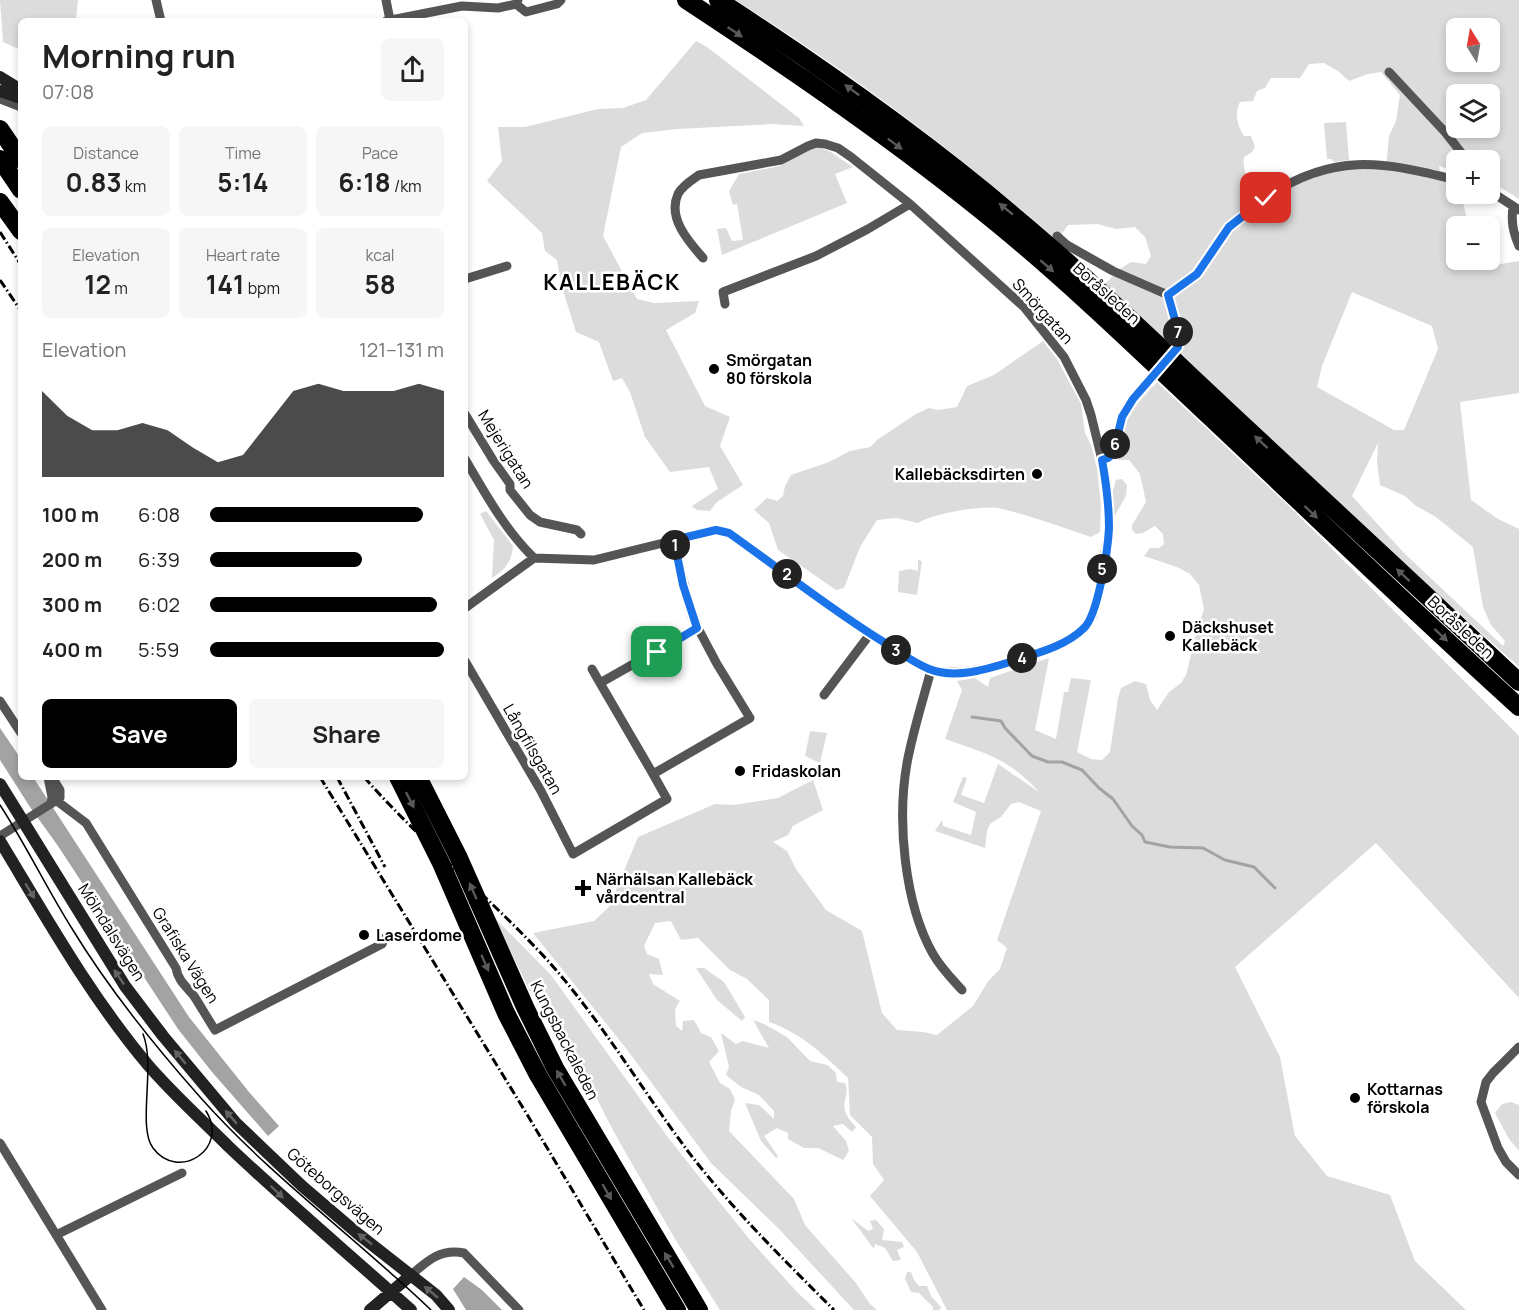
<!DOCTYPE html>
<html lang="en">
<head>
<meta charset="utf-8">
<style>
	:root { --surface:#fff; --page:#f6f6f6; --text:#222; --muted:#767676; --accent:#000 }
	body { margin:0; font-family:Manrope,sans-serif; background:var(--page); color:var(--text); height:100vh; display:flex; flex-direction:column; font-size:22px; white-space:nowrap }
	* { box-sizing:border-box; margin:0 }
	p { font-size:20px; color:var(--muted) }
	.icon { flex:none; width:33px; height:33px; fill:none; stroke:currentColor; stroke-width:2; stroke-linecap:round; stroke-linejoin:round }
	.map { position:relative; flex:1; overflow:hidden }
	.sheet { position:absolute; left:18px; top:18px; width:450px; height:762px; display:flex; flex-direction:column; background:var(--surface); border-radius:9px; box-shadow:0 3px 9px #0003 }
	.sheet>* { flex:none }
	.needle { width:39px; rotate:349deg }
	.fabs { position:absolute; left:1446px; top:18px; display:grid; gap:12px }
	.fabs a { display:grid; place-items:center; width:54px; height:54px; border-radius:9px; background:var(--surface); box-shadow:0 3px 9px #0003; font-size:30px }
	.pin { position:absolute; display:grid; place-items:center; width:51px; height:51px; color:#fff; margin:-26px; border-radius:12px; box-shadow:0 3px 9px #0006 }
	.km { position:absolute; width:30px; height:30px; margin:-15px; border-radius:50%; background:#222; color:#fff; font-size:16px; line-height:30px; text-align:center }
	.round { display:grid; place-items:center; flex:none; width:63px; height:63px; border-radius:9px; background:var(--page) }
	.headline { display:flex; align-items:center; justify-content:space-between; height:102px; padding:0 24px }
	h1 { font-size:33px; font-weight:700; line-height:45px }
	.stats { display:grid; grid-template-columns:repeat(3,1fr); gap:9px; height:102px; padding:6px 24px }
	.stats div { display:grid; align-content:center; border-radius:9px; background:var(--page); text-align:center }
	.stats b { font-size:26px; font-weight:700 }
	.stats small { font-size:16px; font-weight:400 }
	.stats p { font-size:16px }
	.chart { height:168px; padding:12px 24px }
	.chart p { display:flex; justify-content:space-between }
	.chart svg { width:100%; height:108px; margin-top:6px; fill:var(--accent); opacity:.7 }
	.action { display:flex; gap:12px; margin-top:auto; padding:12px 24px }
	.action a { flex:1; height:69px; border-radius:9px; background:var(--accent); color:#fff; font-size:24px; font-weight:700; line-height:69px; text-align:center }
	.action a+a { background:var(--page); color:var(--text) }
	ul { padding:0 24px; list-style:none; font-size:20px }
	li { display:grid; grid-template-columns:96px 72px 1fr; align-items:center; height:45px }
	li i { height:15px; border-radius:8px; background:var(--accent) }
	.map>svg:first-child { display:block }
	.green { fill:#dcdcdc; fill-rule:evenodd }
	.water { fill:#a3a3a3 }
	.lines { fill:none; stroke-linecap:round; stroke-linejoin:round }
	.stream { stroke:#a3a3a3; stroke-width:3 }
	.street { stroke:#555; stroke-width:9 }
	.secondary { stroke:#222; stroke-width:12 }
	.highway { stroke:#000; stroke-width:18 }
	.tram { stroke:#000; stroke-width:1.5 }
	.rail { stroke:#000; stroke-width:3; stroke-dasharray:9 3 1.5 3; stroke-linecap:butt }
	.oneway { fill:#595959 }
	.oneway2 { fill:#646464 }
	.route-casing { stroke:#fff; stroke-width:12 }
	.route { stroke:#1a73e8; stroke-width:8 }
	.poi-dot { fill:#000; stroke:#fff; stroke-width:2 }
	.labels { text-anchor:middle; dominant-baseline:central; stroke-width:5; stroke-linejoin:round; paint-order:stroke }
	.street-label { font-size:16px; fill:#000; stroke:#fff }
	.poi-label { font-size:16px; font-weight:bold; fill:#000; stroke:#fff; text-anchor:start }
	.district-label { font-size:22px; font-weight:bold; letter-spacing:1.5px; fill:#000; stroke:#fff }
</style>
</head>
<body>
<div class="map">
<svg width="1519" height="1310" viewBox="0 0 1519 1310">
	<rect width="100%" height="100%" fill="#fff"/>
	<path class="green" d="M0 0H78L76 21H21V50L3 42Z
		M735 0H1519V199L1490 181V160H1456V171L1439 166 1442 180 1455 182 1456 194H1459C1464 204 1467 215 1467 226H1456V260H1467V262L1455 267 1488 266 1519 261V393L1460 402 1471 500 1498 519 1519 529V667L1382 544 1104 285 1120 269 1131 262 1146 264 1151 256 1145 237 1135 227 1116 229 1097 224 1068 225 1057 240C956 153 849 71 735 0ZM1456 28H1490V62H1456ZM1324 63 1338 71 1349 81 1368 74 1381 72 1400 95 1396 121 1389 136 1386 168 1330 170 1282 191 1265 202C1254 193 1241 172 1244 157L1252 152 1255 147 1251 136H1244C1237 125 1234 114 1240 102L1253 101 1257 91 1265 88 1271 78H1300L1309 64ZM1456 94H1490V128H1456ZM1352 292 1432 326 1438 349 1404 430H1394L1317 387 1322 366ZM1378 443 1377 462 1380 485 1405 496 1416 506 1436 517 1473 547 1483 607 1491 625 1505 641 1503 646 1404 553 1352 496Z
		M696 41 707 47 799 118 804 126 771 124 678 129 642 133 621 147 603 236 637 299 654 303 699 301 695 313 666 330 705 406 730 417 720 446 743 485 717 502 710 511 697 510 692 506 718 489 709 467 670 472 645 437 630 392 622 378 613 381 599 342 576 332 561 284 557 260 545 251 542 233 487 181 502 161 498 127H525L598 109 623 108 646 100Z
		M1346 122 1349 160 1334 162 1331 159H1327L1324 123Z
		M817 147 829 151 853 167 835 174 847 203 722 255 717 229 726 228 732 241 743 240 737 204 733 205 729 191 739 174 780 166 800 153Z
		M1043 341 1057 359 1081 404 1085 433 1091 445 1097 468 1101 506 1100 532 1091 537C1061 527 1029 515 998 508 981 505 932 514 918 523L896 518 877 520 860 547 844 588 836 590 778 550 769 523 754 510 767 498 777 501 783 496 785 486 791 475 829 462 850 451 870 447 877 440 916 414 929 408 938 410 957 407 967 386 994 375Z
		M1157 382 1292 509 1519 736V998L1376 843 1235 967 1280 1057 1295 1136 1327 1176 1390 1195 1415 1261 1466 1310H947L917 1252 870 1196 884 1180 873 1164 872 1137 850 1115 848 1078C825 1056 800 1032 769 1022V1000L747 979 730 970 698 938 681 940 671 921 655 923 644 946 647 954 659 959 663 975 649 974 653 984 680 1001 675 1009 676 1026 682 1031 683 1021 694 1020 701 1033 711 1037 719 1051 709 1062 720 1083 730 1089 735 1100 731 1111 729 1131 794 1199 805 1225 856 1283 870 1304 877 1310H854L780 1230 711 1163 625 1047 533 933 594 921 609 907 638 837 715 804 734 805 778 798 813 780 823 810 793 826 788 835 773 842 787 851 796 869 826 910 862 931 882 1013 897 1030 923 1032 937 1035 973 1006 989 980 1000 969 1007 948 997 940 1041 811 1019 802 1011 804 1001 817 990 824 987 831 985 848 935 831 942 820 943 826 971 835 976 812 953 802 963 777 967 778 961 795 984 803 998 764 1039 792C1008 758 987 754 945 739L962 690 957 681 975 678 988 687 990 678 1049 658 1035 730 1056 739 1064 692H1068L1071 678 1091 680 1077 752 1091 759 1102 760 1110 752 1118 698 1121 688 1135 681 1146 684 1150 700 1157 710 1169 692 1181 683 1186 675 1197 630 1204 609 1199 585 1190 574 1177 567 1144 556 1150 548H1159L1164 544 1163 534 1155 526 1143 533 1136 534 1132 530V525L1146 502 1140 474 1129 460H1119C1110 431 1139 401 1157 382Z
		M1122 479 1127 485 1126 496 1114 517 1112 494 1116 480Z
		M486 511 513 546C512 562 504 570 492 578L494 540 480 514Z
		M918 560 922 561 917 595 898 592 899 571 910 569 918 571Z
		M810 731 827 733 820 763 805 756Z
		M493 916 551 975 667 1136 704 1183 751 1241 796 1291 816 1310H720L675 1239 615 1134 567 1041 532 995Z
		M696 968H704L724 982 745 1017 742 1021 717 1000Z
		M753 1020 764 1024 787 1037 810 1061 827 1065 836 1073 837 1082 845 1083C852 1100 833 1103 856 1127L852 1132 843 1124 833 1126 846 1141 849 1151 843 1160 818 1148H804L788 1139V1133L777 1128 764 1136 778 1156 776 1158 761 1141 745 1103 759 1105 774 1119V1111L759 1095 741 1087 726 1075 729 1067 721 1033 736 1044 743 1041 769 1048Z
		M1511 1102 1519 1105V1151L1509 1139 1495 1113 1502 1104Z
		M851 1218 868 1231 873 1229 870 1221 876 1220 884 1229 882 1240 902 1242 904 1247 897 1250 901 1260 893 1261 885 1248 875 1244 874 1249Z
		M907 1272H911L914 1280 919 1286H927L931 1296 941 1307 940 1310H933V1307L919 1293 911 1292 905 1279Z"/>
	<path class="water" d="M0 728 21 759V777H33L189 1017 249 1092 279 1126 268 1136 212 1072 178 1029 58 846 30 807 0 760Z
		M464 1277 482 1290 502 1310H466L453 1289Z"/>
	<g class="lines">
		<path class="stream" d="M972 717 1001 721 1005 728 1032 756 1048 762H1062L1082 770 1099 788 1113 799 1132 826 1142 835 1145 842 1170 847 1203 848 1225 860 1254 867 1275 888"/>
		<path class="street" d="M156 0 161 21
			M386 0 390 20
			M516 4 526 12 557 4 561 0
			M386 21 462 6 498 8 516 4 518 0
			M1389 72 1445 132 1467 160
			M0 99 21 107
			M1490 191 1519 210
			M1513 207C1511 222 1513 232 1519 246
			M1057 236 1067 245 1113 271 1168 295
			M465 279 507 266
			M1168 295C1178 288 1190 282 1197 273 1209 259 1216 242 1228 228 1239 217 1252 208 1264 199 1331 152 1382 161 1456 180
			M725 304 723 292 816 256 868 229 910 204
			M465 414 493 460 510 484V490L530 515 540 522 577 530 581 534
			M465 459C485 493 505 530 534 558
			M1102 460 1109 458 1113 454 1122 417 1133 399 1178 347 1177 326 1168 295
			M465 608 534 558 594 560 716 530 729 533 862 629 915 662 939 672H962L990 668 1029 656 1064 642 1083 629 1093 616 1097 600 1108 535V508L1102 460 1091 415 1086 400 1064 357 1024 307 910 204 851 157 838 148 825 144 816 143 808 146 781 160 699 175C692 180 682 186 678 194 667 218 689 242 703 258
			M465 661 541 791 573 854 667 799 653 774
			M592 669 600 683 697 628
			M931 670C923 700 913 731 907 763 897 820 904 903 933 954 941 968 952 979 962 990
			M600 683 653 774 750 718 717 664 692 617 674 540
			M824 695 870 634
			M0 701 21 733
			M48 777 52 797 51 804
			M57 801 86 823 176 968C178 981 187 987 194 996 201 1007 208 1019 215 1030L382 944 385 938
			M0 836 60 798V790L52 777
			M1519 1047 1493 1073 1486 1082 1481 1102 1498 1148 1506 1162 1519 1175
			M0 1143 102 1310
			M56 1235 182 1173
			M411 1275C427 1261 441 1248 464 1253L519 1310"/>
		<path class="secondary" d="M0 77 21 90
			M0 91 21 98
			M0 784 125 986 163 1036 236 1123 302 1186 357 1233 436 1295 449 1310
			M0 841C46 917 90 996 148 1065 173 1094 201 1119 228 1146 287 1202 350 1255 411 1310
			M370 1310 411 1275"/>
		<path class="highway" d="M686 0C794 71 899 143 999 225 1072 285 1141 352 1210 417 1313 514 1414 612 1519 707
			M718 0C820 66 920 136 1013 215 1092 281 1165 352 1240 422 1333 509 1426 596 1519 682
			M0 129 21 160
			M0 159 21 190
			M0 202 21 231
			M398 777 441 863 506 1013 538 1075 677 1310
			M418 777 458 856 525 1007 555 1068 699 1310"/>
		<path class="tram" d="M0 805C26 845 46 887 71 927 108 988 153 1044 200 1097 270 1176 355 1237 431 1310
			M143 1034C156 1066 137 1127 153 1148 178 1182 230 1149 206 1111"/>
		<path class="rail" d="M0 232 21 265
			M0 280 21 311
			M320 777 528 1116 644 1310
			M337 777 385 867
			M364 777C422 843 491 898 550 963 601 1021 641 1088 687 1150 731 1208 783 1259 834 1310"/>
	</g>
	<defs><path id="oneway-solid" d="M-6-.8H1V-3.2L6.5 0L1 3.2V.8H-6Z" transform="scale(1.5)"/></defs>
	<g class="oneway">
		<use href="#oneway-solid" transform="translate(735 32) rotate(34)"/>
		<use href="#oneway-solid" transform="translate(852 90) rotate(-144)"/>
		<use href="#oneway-solid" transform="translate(895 144) rotate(37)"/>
		<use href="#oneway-solid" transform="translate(1006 209) rotate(-141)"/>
		<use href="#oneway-solid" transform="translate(1047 266) rotate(41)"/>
		<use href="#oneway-solid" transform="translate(1261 442) rotate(-137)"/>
		<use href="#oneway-solid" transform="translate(1311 512) rotate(43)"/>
		<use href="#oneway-solid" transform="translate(1403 575) rotate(-137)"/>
		<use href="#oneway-solid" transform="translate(1441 635) rotate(43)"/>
		<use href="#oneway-solid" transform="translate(410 800) rotate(63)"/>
		<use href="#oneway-solid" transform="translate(473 891) rotate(-113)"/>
		<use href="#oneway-solid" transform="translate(485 963) rotate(66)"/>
		<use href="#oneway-solid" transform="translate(561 1078) rotate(-120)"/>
		<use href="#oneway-solid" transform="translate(607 1192) rotate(60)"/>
		<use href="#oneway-solid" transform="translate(669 1260) rotate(-121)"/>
	</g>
	<g class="oneway2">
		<use href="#oneway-solid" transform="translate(30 891) rotate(59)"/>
		<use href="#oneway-solid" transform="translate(119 977) rotate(-124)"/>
		<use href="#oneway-solid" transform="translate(180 1057) rotate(-130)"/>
		<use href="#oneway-solid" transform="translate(231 1117) rotate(-131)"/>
		<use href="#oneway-solid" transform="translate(277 1192) rotate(44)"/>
		<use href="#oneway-solid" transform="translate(365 1239) rotate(-142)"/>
		<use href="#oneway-solid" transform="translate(431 1292) rotate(-140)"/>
	</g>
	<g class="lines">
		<g class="route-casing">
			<path id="route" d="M657 652 697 628 683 585 674 540 716 530 729 533C780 569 829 608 882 641 898 651 912 662 929 669 954 679 985 670 1010 662 1034 654 1065 647 1084 628 1098 615 1108 549 1109 528 1109 505 1106 482 1102 460L1108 458 1113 454 1122 417 1133 399 1178 347 1177 327 1168 295 1197 274 1229 227 1266 198"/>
		</g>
		<use href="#route" class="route"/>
	</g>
	<g class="poi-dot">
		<circle cx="714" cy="369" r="6"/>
		<circle cx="1037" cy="474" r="6"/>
		<circle cx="1170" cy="636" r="6"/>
		<circle cx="740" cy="771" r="6"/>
		<path d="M580 879h6v6h6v6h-6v6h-6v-6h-6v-6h6z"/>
		<circle cx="364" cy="935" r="6"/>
		<circle cx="1355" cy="1098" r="6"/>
	</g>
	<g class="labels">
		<g class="street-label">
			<text transform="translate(1107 293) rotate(42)">Boråsleden</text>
			<text transform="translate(1043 311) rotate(48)">Smörgatan</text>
			<text transform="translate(506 449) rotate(58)">Mejerigatan</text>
			<text transform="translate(1461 627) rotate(43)">Boråsleden</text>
			<text transform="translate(533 749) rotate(60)">Långfilsgatan</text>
			<text transform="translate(112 932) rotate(58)">Mölndalsvägen</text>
			<text transform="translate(186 955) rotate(58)">Grafiska Vägen</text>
			<text transform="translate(565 1040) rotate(63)">Kungsbackaleden</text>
			<text transform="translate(336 1191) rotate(41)">Göteborgsvägen</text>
		</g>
		<g class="poi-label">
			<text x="726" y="360">Smörgatan<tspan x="726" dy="18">80 förskola</tspan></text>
			<text x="1025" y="474" text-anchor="end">Kallebäcksdirten</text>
			<text x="1182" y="627">Däckshuset<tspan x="1182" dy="18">Kallebäck</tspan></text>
			<text x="752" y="771">Fridaskolan</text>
			<text x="596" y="879">Närhälsan Kallebäck<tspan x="596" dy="18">vårdcentral</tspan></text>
			<text x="376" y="935">Laserdome</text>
			<text x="1367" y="1089">Kottarnas<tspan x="1367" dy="18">förskola</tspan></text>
		</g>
		<g class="district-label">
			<text x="612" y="282">KALLEBÄCK</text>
		</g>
	</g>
</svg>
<div class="fabs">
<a><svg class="needle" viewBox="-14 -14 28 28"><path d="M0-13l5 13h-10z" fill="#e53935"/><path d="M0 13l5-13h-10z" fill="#767676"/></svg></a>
<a><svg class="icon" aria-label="layers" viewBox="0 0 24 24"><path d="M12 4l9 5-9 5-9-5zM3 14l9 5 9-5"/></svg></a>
<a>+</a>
<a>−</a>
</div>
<div class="pin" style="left:657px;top:652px;background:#1e9e55"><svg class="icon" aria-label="arrive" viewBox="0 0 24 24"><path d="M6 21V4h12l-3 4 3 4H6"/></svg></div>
<div class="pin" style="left:1266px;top:198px;background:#d93025"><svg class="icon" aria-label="check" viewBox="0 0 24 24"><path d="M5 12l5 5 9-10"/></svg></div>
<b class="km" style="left:675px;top:545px">1</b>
<b class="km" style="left:787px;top:574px">2</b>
<b class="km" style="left:896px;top:650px">3</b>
<b class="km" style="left:1022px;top:658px">4</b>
<b class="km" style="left:1102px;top:569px">5</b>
<b class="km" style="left:1115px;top:444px">6</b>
<b class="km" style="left:1178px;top:332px">7</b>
<section class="sheet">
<div class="headline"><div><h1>Morning run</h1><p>07:08</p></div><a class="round"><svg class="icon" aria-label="share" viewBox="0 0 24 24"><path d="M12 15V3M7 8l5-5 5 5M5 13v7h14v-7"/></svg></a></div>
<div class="stats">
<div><p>Distance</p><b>0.83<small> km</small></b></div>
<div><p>Time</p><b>5:14</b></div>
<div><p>Pace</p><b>6:18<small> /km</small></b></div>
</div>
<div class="stats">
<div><p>Elevation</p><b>12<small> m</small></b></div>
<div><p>Heart rate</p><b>141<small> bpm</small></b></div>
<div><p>kcal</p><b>58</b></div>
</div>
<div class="chart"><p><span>Elevation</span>121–131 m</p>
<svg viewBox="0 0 160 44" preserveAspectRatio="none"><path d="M0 44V9L10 19L20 25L30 25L40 22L50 25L60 32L70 38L80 35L90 22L100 9L110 6L120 9L130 9L140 9L150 6L160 9V44z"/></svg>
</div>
<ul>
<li><b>100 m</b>6:08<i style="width:91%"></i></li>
<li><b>200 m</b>6:39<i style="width:65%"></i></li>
<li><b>300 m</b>6:02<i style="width:97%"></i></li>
<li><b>400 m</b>5:59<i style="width:100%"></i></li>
</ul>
<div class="action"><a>Save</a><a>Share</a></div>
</section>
</div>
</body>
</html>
